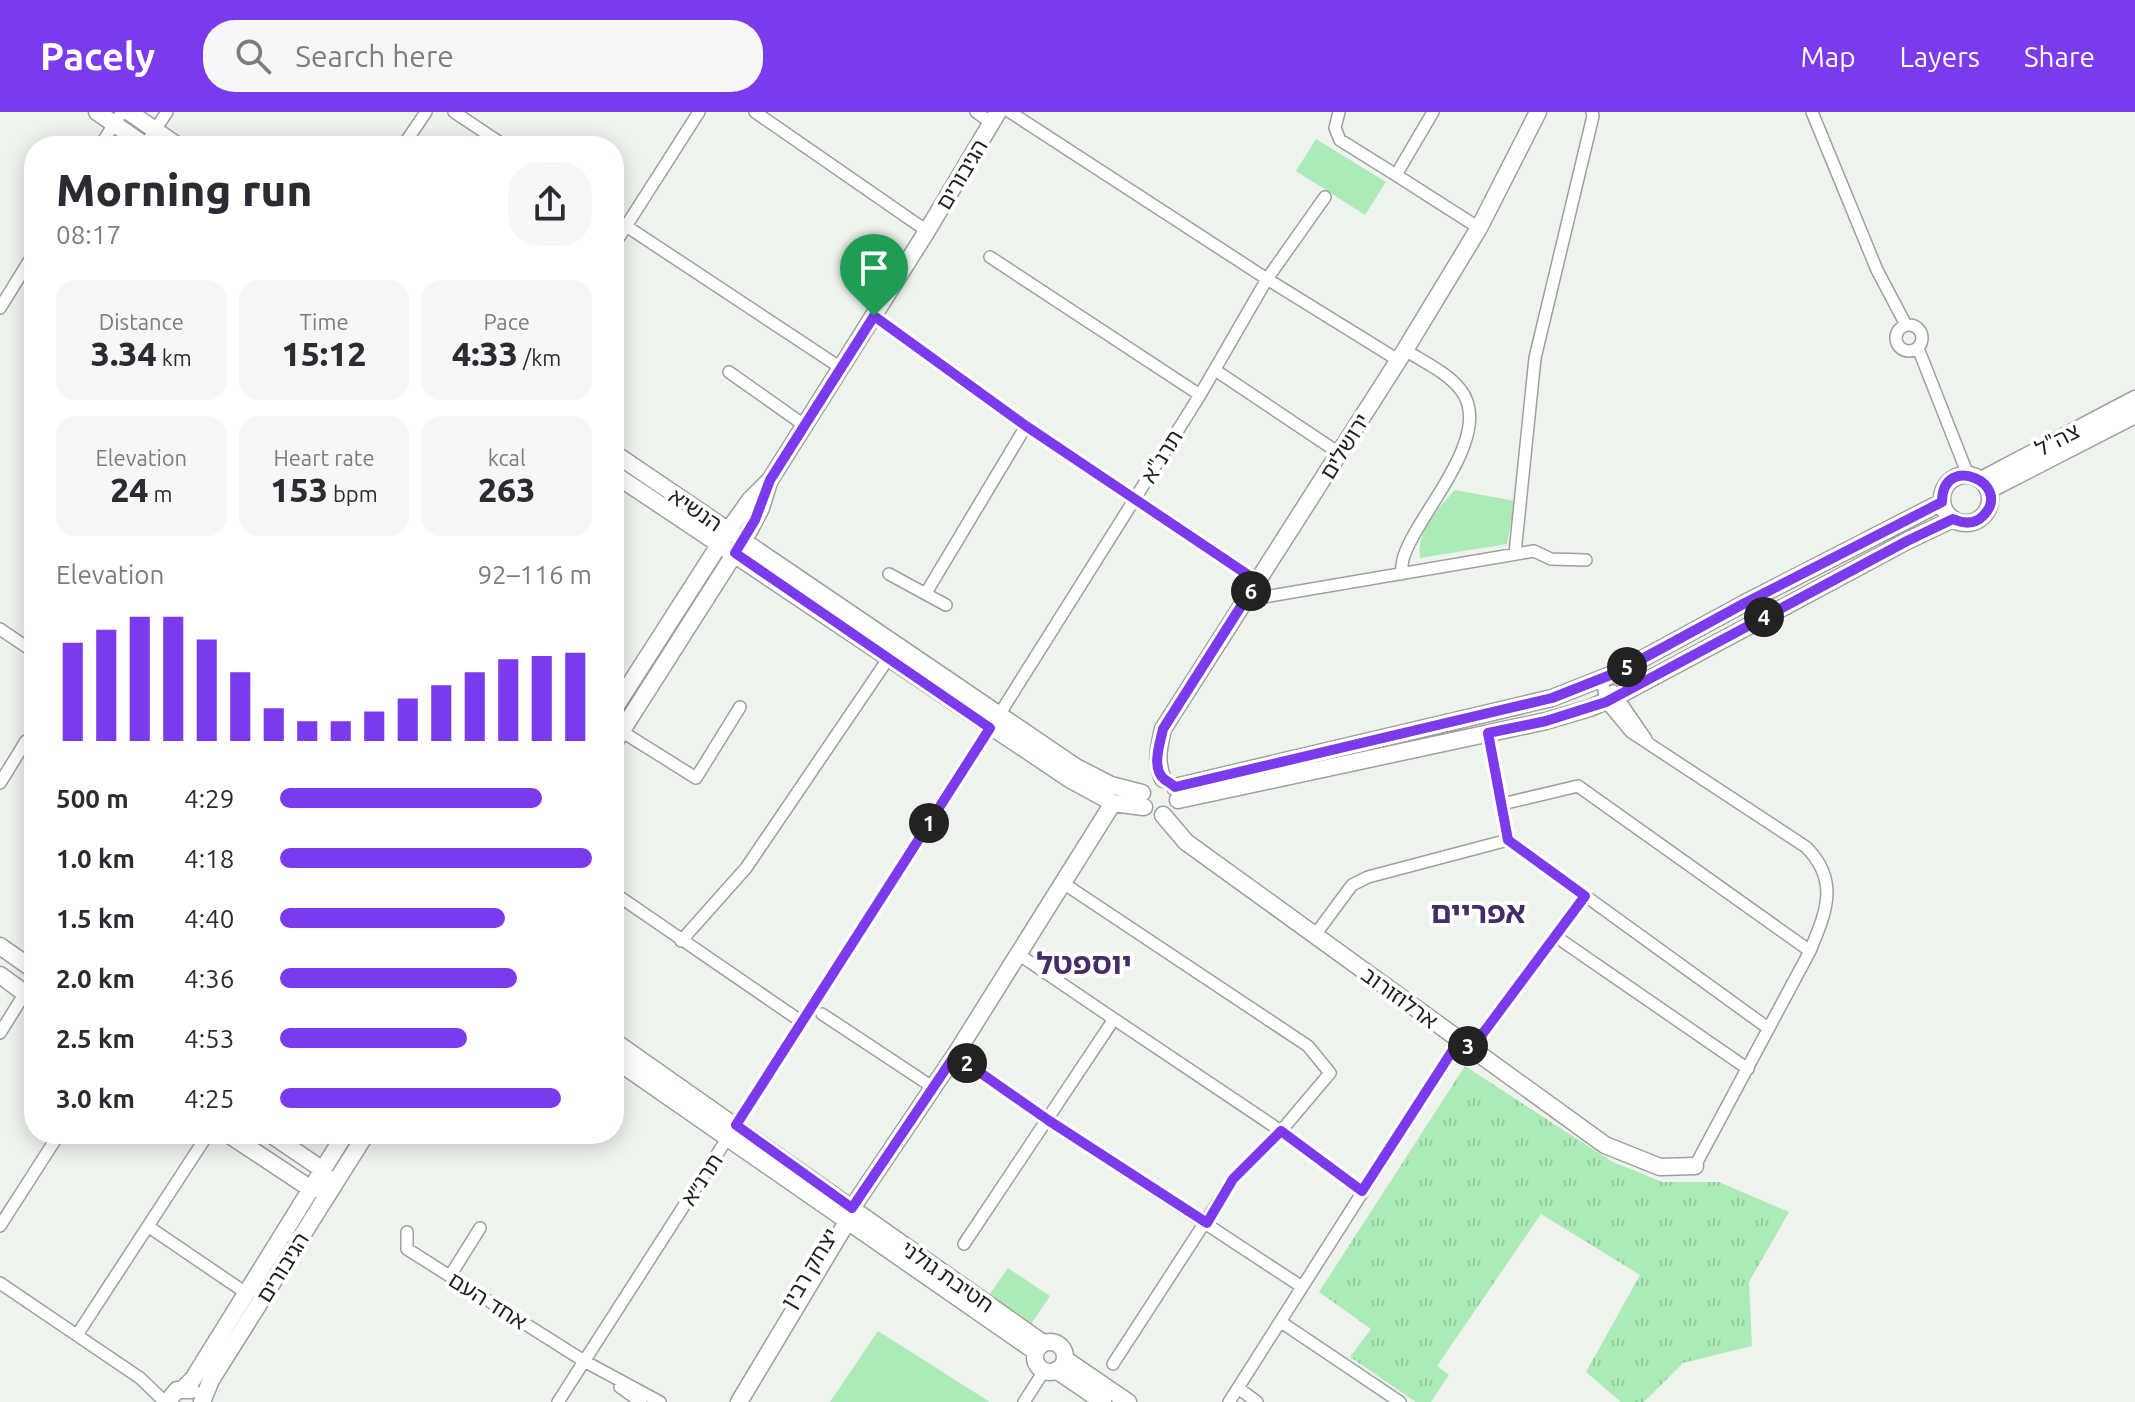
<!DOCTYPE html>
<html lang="en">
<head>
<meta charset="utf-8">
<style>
	:root { --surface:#fff; --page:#f7f7f7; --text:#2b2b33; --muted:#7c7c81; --accent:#7c3aed }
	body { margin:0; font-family:Ubuntu,"Noto Sans Hebrew",sans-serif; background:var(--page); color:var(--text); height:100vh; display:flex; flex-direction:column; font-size:30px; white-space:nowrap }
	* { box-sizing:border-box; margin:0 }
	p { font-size:26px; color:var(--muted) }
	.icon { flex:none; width:44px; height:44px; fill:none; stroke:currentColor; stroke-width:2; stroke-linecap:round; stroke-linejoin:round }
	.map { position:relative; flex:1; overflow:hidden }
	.sheet { position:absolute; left:24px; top:24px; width:600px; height:1008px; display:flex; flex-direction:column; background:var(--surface); border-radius:32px; box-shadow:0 4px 20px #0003 }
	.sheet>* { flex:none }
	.pin { position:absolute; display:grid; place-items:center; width:68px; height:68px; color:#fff; margin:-82px -34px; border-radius:50% 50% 50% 0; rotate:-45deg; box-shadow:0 0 8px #0007 }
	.pin .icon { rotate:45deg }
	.km { position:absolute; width:40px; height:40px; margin:-20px; border-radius:50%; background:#222; color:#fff; font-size:22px; line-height:40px; text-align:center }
	.round { display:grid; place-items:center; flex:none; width:84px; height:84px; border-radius:32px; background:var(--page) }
	.summary { display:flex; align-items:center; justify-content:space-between; height:136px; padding:0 32px }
	h1 { font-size:44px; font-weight:800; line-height:60px }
	.stats { display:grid; grid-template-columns:repeat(3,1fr); gap:12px; height:136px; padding:8px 32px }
	.stats div { display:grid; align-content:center; border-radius:20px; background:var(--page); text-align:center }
	.stats b { font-size:34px; font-weight:800 }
	.stats small { font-size:22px; font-weight:400 }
	.stats p { font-size:22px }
	.chart { height:224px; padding:16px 32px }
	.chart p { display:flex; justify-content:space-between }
	.chart svg { width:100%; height:144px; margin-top:8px; stroke:var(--accent); stroke-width:6 }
	ul { padding:0 32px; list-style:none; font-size:26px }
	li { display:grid; grid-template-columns:128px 96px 1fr; align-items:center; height:60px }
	li i { height:20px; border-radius:10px; background:var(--accent) }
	header { display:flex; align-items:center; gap:48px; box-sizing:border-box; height:112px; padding:0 40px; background:var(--accent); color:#fff }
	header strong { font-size:38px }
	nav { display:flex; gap:44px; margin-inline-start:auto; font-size:28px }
	.search { width:560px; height:72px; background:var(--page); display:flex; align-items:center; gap:20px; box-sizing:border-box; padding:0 28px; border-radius:32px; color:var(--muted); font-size:30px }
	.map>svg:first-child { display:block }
	.grass { fill:url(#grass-tufts) }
	.green { fill:#acebb7 }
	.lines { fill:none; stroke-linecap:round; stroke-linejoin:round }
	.street-casing { stroke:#9ca19d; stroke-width:14 }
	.secondary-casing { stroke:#9ca19d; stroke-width:19 }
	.street { stroke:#fff; stroke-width:11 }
	.secondary { stroke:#fff; stroke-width:16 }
	.route-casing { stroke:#fff; stroke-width:16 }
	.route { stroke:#7c3aed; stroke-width:10 }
	.labels { text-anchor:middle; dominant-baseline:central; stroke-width:8; stroke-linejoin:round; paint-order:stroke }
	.street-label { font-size:22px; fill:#1e201f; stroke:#fff }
	.district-label { font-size:30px; font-weight:bold; fill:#452d68; stroke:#fff }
</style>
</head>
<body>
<header>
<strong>Pacely</strong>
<div class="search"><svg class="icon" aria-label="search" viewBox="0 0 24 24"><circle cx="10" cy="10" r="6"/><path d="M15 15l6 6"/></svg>Search here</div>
<nav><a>Map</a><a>Layers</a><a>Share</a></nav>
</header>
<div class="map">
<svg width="2135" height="1290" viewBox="0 0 2135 1290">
	<defs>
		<pattern id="grass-tufts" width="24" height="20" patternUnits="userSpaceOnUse" patternTransform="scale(2)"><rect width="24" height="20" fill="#acebb7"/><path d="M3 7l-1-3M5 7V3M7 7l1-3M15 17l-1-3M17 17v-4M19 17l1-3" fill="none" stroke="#94c99d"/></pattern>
	</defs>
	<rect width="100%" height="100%" fill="#eef3ee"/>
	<path class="grass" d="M1465 954 1611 1049 1662 1070H1719L1789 1100 1749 1170 1752 1234 1683 1251 1644 1290H1621L1586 1260 1640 1163 1541 1102 1437 1254 1449 1263 1431 1290H1416L1350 1245 1371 1217 1319 1180Z"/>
	<path class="green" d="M1316 27 1386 70 1365 103 1296 59Z
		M1455 378 1515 389 1507 432 1420 446C1416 418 1438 397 1455 378Z
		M1008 1156 1050 1184 1029 1215 987 1186Z
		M878 1219 990 1290H830Z"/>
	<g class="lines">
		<g class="street-casing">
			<path id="street" d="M454 0 505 34
				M755 0 927 119
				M976 0 992 11
				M1010 0 1267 167 1398 248
				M1339 0 1335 16 1340 28 1396 63
				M1433 0 1396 63 1479 116
				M1812 0 1877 158 1906 213
				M145 33 167 0
				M100 34 122 0
				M403 34 426 0
				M614 106 841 256
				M614 133 699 0
				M990 145 1200 283
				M0 196 34 141
				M874 204 1026 314 1257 469
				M1896 226a13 13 0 1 1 26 0a13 13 0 1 1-26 0Z
				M1918 236 1968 363
				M1215 258 1339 341
				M729 260 804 313
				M1515 441 1535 246 1593 4 1592 0
				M889 462 946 493
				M1401 462C1402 456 1402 449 1404 444 1417 402 1497 322 1460 277 1448 261 1422 249 1405 238
				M926 481 1026 314
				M1249 482 1264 485 1534 439 1551 447 1586 448
				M0 517 34 540
				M1602 567 1606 590 1631 620 1806 735C1840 769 1826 800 1810 839L1695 1054
				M1613 579 1646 627
				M621 619 696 666 740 595
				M1488 621 1508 728
				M0 671 26 629
				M1502 692 1578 674 1810 839
				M1508 728 1768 916
				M1063 771 1308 934 1330 961 1281 1019 1233 1067 1113 1252
				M614 781 802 910
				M1315 823 1352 773 1368 765 1508 728
				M1555 824 1748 957
				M681 829 746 756 888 547
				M1018 842 1114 907
				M822 902 934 976
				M0 921 25 881
				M1472 936 1585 784
				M955 943 1048 1008 1302 1175
				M0 1114 59 1022
				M149 1115 246 1181
				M407 1120V1137L584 1249 660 1290
				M964 1132 1114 907 1281 1019 1362 1079
				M450 1164 480 1116
				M0 1171 140 1266 165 1290
				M1281 1210 1400 1290
				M77 1223 208 1022
				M620 1275 641 1290
				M1238 1276 1257 1290
				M558 1290 999 603 1200 283 1267 167 1325 85
				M1024 1290 1044 1259
				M1229 1290 1460 927"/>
		</g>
		<g class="secondary-casing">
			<path id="secondary" d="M97 0 146 34
				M129 0 178 34
				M614 341 1076 655 1111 673 1142 681
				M614 362 1071 668 1113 691 1144 695
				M1942 387a24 24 0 1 1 48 0a24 24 0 1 1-48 0Z
				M1981 368 2135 287
				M1989 378 2135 303
				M614 597 728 419 750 388 770 368 927 119 998 0
				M614 631 749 419 761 396 769 370
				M1163 667C1155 649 1159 635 1163 617L1405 238 1479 116 1538 0
				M1175 675 1552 586 1618 560 1745 491 1942 390
				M1178 688 1546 609 1590 596 1618 584 1907 429 1953 407
				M1163 703 1186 730 1605 1033 1660 1055 1695 1054
				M0 834 34 858
				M0 863 34 888
				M614 929 1043 1231
				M614 947 1036 1240
				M228 1022 311 1077H318
				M270 1022 323 1058 326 1065
				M1035 1245a15 15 0 1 1 30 0a15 15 0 1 1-30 0Z
				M1065 1247 1128 1290
				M1056 1258 1103 1290
				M183 1277 193 1267 345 1022
				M167 1290 177 1278H191
				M202 1290 211 1268 366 1022
				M739 1290 847 1110 852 1096 955 943 1113 691"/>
		</g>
		<use href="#street" class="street"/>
		<use href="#secondary" class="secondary"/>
	</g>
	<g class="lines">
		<g class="route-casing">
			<path id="route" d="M874 204 1026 314 1257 469 1163 617C1160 631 1151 656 1164 667 1168 670 1172 672 1175 675L1552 586 1618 560 1745 491 1942 390C1942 339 2015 372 1983 404 1975 412 1964 412 1953 407L1907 429 1606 590 1546 609 1488 621 1508 728 1585 784 1472 936 1460 927 1362 1079 1281 1019 1233 1067 1207 1111 1048 1008 955 943 852 1096 736 1013 990 616 735 441 755 408 770 368Z"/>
		</g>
		<use href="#route" class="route"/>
	</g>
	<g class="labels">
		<g class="street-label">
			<text transform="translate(961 62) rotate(-59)">הגיבורים</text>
			<text transform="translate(2057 327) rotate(-27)">צה"ל</text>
			<text transform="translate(1344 334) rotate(-58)">ירושלים</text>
			<text transform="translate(1161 344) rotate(-58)">תרנ"א</text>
			<text transform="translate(696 397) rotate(34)">הנשיא</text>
			<text transform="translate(1400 885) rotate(36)">ארלוזורוב</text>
			<text transform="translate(701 1067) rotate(-57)">תרנ״א</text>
			<text transform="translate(282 1155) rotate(-58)">הגיבורים</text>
			<text transform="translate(809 1156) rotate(-59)">יצחק רבין</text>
			<text transform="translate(948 1164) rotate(35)">חטיבת גולני</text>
			<text transform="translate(488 1188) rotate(32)">אחד העם</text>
		</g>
		<g class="district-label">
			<text x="1478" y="800">אפריים</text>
			<text x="1084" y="851">יוספטל</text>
		</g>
	</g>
</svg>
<div class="pin" style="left:874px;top:204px;background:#1e9e55"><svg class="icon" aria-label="arrive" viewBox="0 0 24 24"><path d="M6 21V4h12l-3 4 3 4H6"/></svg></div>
<b class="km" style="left:929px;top:711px">1</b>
<b class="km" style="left:967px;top:951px">2</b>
<b class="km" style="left:1468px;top:934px">3</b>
<b class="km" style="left:1764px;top:505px">4</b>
<b class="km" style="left:1627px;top:555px">5</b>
<b class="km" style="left:1251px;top:479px">6</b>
<section class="sheet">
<div class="summary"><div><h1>Morning run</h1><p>08:17</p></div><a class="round"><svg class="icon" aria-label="share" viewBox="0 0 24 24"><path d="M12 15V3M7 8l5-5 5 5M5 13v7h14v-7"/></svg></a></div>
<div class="stats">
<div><p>Distance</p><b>3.34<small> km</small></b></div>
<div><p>Time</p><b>15:12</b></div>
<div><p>Pace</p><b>4:33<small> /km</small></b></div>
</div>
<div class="stats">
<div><p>Elevation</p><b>24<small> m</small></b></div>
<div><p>Heart rate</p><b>153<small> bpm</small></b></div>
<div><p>kcal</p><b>263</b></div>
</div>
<div class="chart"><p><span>Elevation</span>92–116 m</p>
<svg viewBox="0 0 160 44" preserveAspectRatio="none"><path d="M5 44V14M15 44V10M25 44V6M35 44V6M45 44V13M55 44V23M65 44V34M75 44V38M85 44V38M95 44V35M105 44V31M115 44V27M125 44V23M135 44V19M145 44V18M155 44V17"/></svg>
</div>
<ul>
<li><b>500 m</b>4:29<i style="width:84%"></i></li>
<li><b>1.0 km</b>4:18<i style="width:100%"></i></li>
<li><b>1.5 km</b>4:40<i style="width:72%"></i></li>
<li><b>2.0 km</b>4:36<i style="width:76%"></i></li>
<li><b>2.5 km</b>4:53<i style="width:60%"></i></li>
<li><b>3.0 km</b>4:25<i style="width:90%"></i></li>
</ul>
</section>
</div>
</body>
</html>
